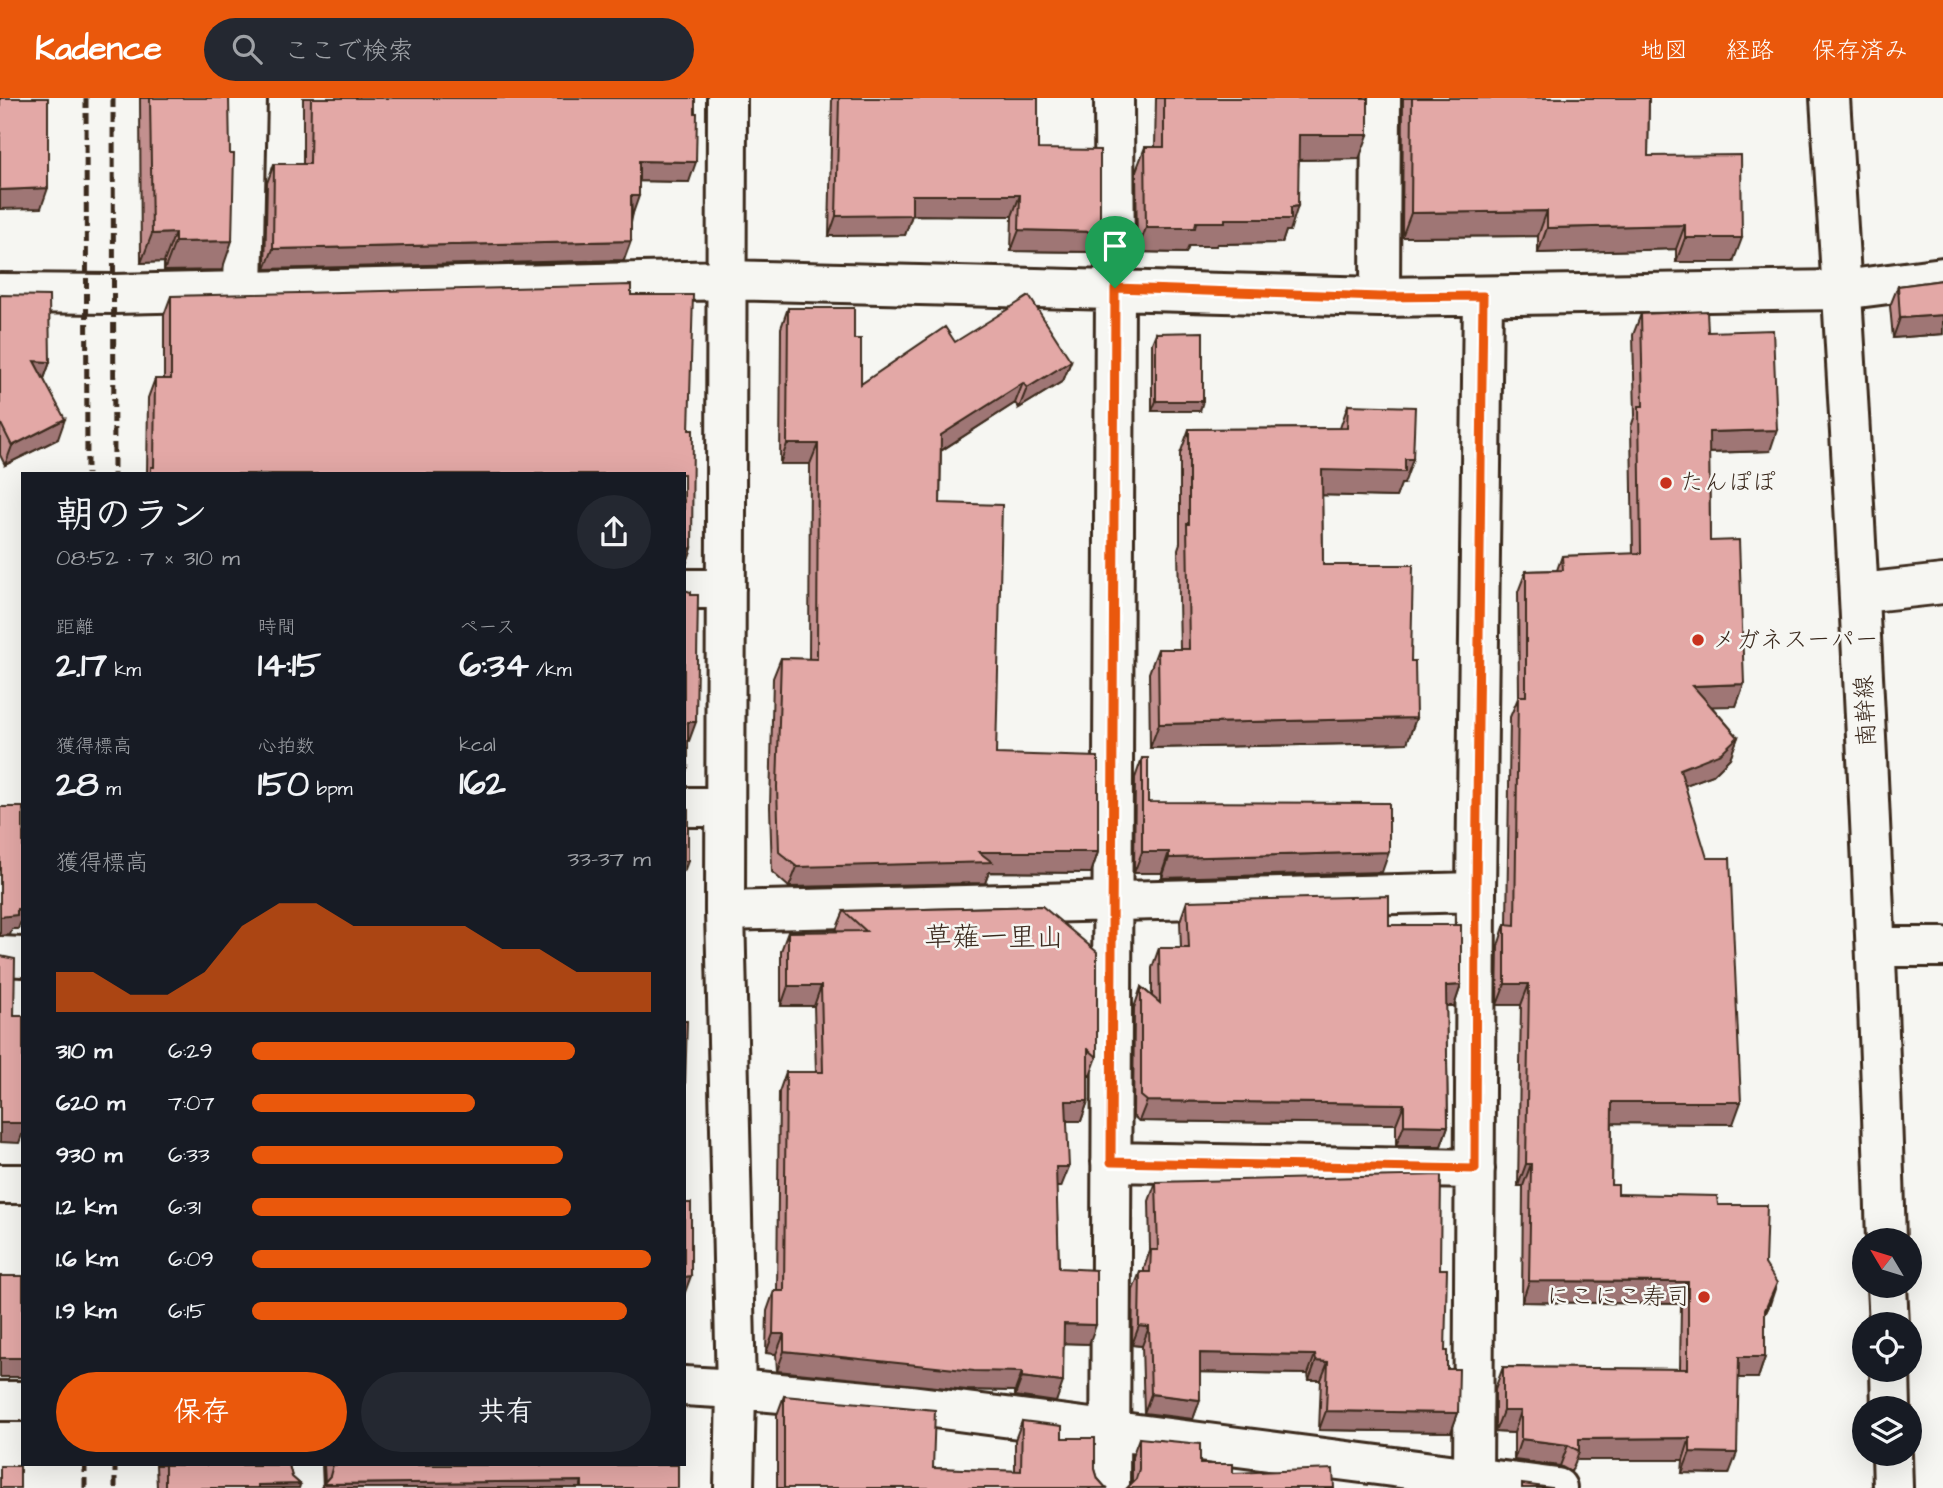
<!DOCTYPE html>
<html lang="ja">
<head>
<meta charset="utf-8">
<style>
	:root { --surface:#171b24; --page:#242831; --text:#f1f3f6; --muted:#9ea1a6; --accent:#ea580c }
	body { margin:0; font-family:"Architects Daughter","Klee One",sans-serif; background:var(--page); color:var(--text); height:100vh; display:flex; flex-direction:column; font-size:26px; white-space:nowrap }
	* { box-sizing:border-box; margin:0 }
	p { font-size:23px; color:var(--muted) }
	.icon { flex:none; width:38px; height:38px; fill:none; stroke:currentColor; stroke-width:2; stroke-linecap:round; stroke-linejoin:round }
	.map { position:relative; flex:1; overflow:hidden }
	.side { position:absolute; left:21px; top:374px; width:665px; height:994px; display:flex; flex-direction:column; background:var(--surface); border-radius:0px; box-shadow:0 7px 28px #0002 }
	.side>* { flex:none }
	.needle { width:46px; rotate:308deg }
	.buttons { position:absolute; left:1852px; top:1130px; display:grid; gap:14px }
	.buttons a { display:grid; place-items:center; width:70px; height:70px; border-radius:50%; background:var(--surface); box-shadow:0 7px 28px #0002; font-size:35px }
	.pin { position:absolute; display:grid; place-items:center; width:60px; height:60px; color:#fff; margin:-72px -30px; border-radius:50% 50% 50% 0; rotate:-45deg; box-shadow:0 0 7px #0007 }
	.pin .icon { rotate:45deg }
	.round { display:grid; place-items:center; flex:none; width:74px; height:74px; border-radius:37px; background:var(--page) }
	.summary { display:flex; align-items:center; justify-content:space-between; height:119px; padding:0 35px }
	h1 { font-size:38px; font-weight:700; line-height:52px }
	.stats { display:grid; grid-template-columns:repeat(3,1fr); gap:10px; height:119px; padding:7px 35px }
	.stats div { display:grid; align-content:center }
	.stats b { font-size:35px; font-weight:700 }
	.stats small { font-size:19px; font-weight:400 }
	.stats p { font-size:19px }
	.chart { height:196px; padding:14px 35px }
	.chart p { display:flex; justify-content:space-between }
	.chart svg { width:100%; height:126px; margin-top:7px; fill:var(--accent); opacity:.7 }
	.cta { display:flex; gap:14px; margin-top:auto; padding:14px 35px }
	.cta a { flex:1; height:80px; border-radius:42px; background:var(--accent); color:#fff; font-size:28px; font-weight:700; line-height:80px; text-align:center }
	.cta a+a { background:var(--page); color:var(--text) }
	ul { padding:0 35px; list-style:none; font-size:23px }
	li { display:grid; grid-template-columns:112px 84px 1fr; align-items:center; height:52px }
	li i { height:18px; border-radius:9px; background:var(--accent) }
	header { display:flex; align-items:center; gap:42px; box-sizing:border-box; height:98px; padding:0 35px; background:var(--accent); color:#fff }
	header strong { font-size:33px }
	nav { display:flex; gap:38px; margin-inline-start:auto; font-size:24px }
	.search { width:490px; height:63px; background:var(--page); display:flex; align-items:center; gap:18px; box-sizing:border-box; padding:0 24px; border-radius:38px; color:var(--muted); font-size:26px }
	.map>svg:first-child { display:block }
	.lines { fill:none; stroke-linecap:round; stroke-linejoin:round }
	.street-casing { stroke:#3b2a1e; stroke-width:44 }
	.secondary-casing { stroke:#3b2a1e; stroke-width:44 }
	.street { stroke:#f6f6f2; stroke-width:38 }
	.secondary { stroke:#f6f6f2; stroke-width:38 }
	.rail { stroke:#3b2a1e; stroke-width:5; stroke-dasharray:10 5; stroke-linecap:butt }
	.wall { fill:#c3908f; stroke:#3b2a1e; stroke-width:2 }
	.shaded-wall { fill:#9f7674; stroke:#3b2a1e; stroke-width:2 }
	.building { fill:#e3a8a6; stroke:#3b2a1e; stroke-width:2 }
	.route-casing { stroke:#fff; stroke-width:14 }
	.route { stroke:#ea580c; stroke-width:9 }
	.poi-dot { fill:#c8321e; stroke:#f6f6f2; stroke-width:2.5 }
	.labels { text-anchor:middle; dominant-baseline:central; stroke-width:5; stroke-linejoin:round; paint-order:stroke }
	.poi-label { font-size:24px; fill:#3b2a1e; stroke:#f6f6f2; text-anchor:start }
	.street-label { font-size:24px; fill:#3b2a1e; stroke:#f6f6f2 }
	.quarter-label { font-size:28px; fill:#3b2a1e; stroke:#f6f6f2 }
</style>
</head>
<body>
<header>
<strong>Kadence</strong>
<div class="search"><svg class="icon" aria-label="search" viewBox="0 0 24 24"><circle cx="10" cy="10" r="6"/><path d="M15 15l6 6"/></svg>ここで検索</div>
<nav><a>地図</a><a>経路</a><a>保存済み</a></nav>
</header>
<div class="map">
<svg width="1943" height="1390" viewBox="0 0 1943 1390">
	<rect width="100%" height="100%" fill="#f6f6f2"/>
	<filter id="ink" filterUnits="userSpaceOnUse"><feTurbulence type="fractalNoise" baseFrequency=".0143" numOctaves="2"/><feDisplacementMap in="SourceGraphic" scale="14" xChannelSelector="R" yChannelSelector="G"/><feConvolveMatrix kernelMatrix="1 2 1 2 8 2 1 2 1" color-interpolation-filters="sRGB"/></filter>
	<g filter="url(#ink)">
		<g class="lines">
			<g class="street-casing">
				<path id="street" d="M727 0 725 813 736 1291 734 1390
					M243 194 247 0
					M0 195 114 196 728 182 1380 199 1842 192 1943 179
					M1380 199 1381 0
					M684 491H726
					M1861 495 1943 486
					M684 709H725
					M725 813 1476 794
					M1877 849H1943
					M0 858 23 859
					M1111 1064 1475 1071
					M0 1086H23
					M684 1288 736 1291 911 1307 1557 1390
					M0 1303H23
					M302 1367 303 1390
					M1110 1390 1115 190 1114 0
					M1473 1390 1476 794 1483 198"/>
			</g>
			<g class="secondary-casing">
				<path id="secondary" d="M1830 0C1854 381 1875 761 1886 1143
					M1887 1188 1889 1227
					M1890 1272 1891 1311
					M1892 1356 1893 1390"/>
			</g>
			<use href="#street" class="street"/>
			<use href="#secondary" class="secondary"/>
			<path class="rail" d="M86 0 87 376
				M113 0 114 376
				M85 1390V1367
				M115 1390V1367"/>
		</g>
		<path class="wall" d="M140 0H229L222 172 164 173V164L141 165Z
			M303 0H695L689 84 639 83 624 162 265 171 267 85 274 66H303Z
			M832 0H1038V51L1100 134 1093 154 1011 153 1012 118 912 117 905 137 829 138Z
			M1156 0H1368L1359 61 1299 62 1290 133H1286L1282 145 1217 146 1216 148H1189L1186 155 1137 154 1136 73 1145 49H1155Z
			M1403 0H1649L1648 58 1733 164H1676V151L1538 155V138L1402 139Z
			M1943 182V236L1893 240 1890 208 1898 188Z
			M0 197 50 264 44 281 58 341 5 367 0 357Z
			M631 197 689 332 692 450 685 469 684 376H147L148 300 155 281H164V217L171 198Z
			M788 210 854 241 861 286 955 244 1071 263 1063 283 1019 310 1015 305 941 353 940 405 996 656 1098 754 1091 775 989 774 985 785 789 789 772 774 770 709 773 580 781 560 809 561 810 366H780L781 230Z
			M1641 216 1708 234 1770 353 1709 355 1710 443 1744 586 1736 608H1711L1738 639 1730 660 1713 677 1685 687 1733 1026 1612 1025 1611 1087 1618 1096 1718 1107 1765 1166 1770 1206 1765 1216V1259L1758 1280H1738L1729 1376 1682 1375 1683 1362H1576L1571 1374 1560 1368 1514 1362V1335L1495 1334V1291L1503 1269 1680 1271 1681 1206 1522 1204 1523 1088H1518L1521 907H1497L1498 848 1505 826H1507L1510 619 1519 598 1518 494 1526 473 1557 472 1562 458 1633 456 1631 329 1635 317 1633 237Z
			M1156 235 1200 313H1152V245Z
			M1348 307 1404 386H1401L1396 399 1322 397 1323 467 1411 563 1416 620 1407 645 1150 650 1149 575 1158 551H1180L1178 451 1180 445V356L1189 331 1340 330Z
			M1142 660 1148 704 1382 774 1162 780V775H1134L1135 680Z
			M1187 803 1389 827 1461 887 1454 908H1446L1448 1028 1441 1048H1396V1026L1139 1023 1133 1018 1134 910 1141 889 1152 898V870L1159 850H1181L1180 823Z
			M1042 808 1097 959 1090 978 1088 977V1003L1081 1023H1067L1061 1089H1056L1059 1170 1089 1246 1064 1245 1056 1304 1015 1298V1293L967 1292 777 1273 776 1256 766 1255 767 1213 774 1193H777L779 994 786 974H816L814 908H781V853L788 834 838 833 836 832 844 813Z
			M1156 1084 1440 1171 1445 1253 1447 1271 1458 1315 1451 1334 1319 1332 1321 1282H1309L1308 1276 1200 1274V1302L1193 1321 1144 1315 1142 1248 1132 1247 1133 1192 1140 1174H1144V1170L1150 1152 1149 1103Z
			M784 1298 933 1370 1015 1373V1342L1022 1323 1062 1340 1095 1371 1098 1381 1105 1389 1108 1390H777V1317Z
			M1139 1340 1200 1366 1233 1375 1132 1385V1359Z
			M156 1367H289L292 1379 300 1386 299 1390H157Z
			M324 1367H678V1390H321L325 1384Z"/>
		<path class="shaded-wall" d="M1299 37H1368L1359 61 1290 62Z
			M639 63 696 64 689 84 632 83Z
			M48 90 41 110 0 111V92Z
			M912 97H1020L1012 118 912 117 905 137 829 138 836 118Z
			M631 98H639L632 118Z
			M1298 108 1290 133H1286L1282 145 1217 146 1216 148H1189L1186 155 1137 154 1146 130 1225 121Z
			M1547 113 1538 138 1402 139 1411 115Z
			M1685 127 1676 151 1538 155 1547 130Z
			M1019 132 1100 134 1093 154 1011 153Z
			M175 135 164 164 141 165 152 136Z
			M1685 140H1742L1733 164H1676Z
			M232 143 222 172 164 173 175 144Z
			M631 143 624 162 265 171 273 151Z
			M1943 217V236L1893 240 1900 220Z
			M34 263 50 264 43 283Z
			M1071 263 1063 283 1019 310 1027 290Z
			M1023 285 1015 305 934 357 941 337Z
			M1156 303H1203L1200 313H1152Z
			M65 321 58 341 5 367 12 348Z
			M1777 332 1770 353 1701 355 1709 334Z
			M787 346H818L810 366H780Z
			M1405 361H1413L1404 386H1401L1396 399 1313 397 1322 372Z
			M692 450 685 469 684 452Z
			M1744 586 1736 608 1686 609 1693 588Z
			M1416 620 1407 645 1150 650 1159 626Z
			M688 624H696L689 643H684Z
			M1738 639 1730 660 1713 677 1672 692 1680 671Z
			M688 669 684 679V670Z
			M979 754H1098L1091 775 989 774 985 785 789 789 797 769Z
			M1142 754H1169L1162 775H1134Z
			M1389 754 1382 774 1162 780 1169 760Z
			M684 763H688L684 774Z
			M17 811H23V818L18 831H12L10 837 0 838V819Z
			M1505 886H1529L1521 907H1497Z
			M1461 887 1454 908H1439L1446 888Z
			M788 888H821L814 908H781Z
			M1066 1003H1088L1081 1023H1059Z
			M1147 1003 1404 1006 1396 1026 1139 1023Z
			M1612 1004H1741L1733 1026 1605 1025Z
			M0 1025H23V1034L19 1045 0 1044Z
			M1404 1027 1448 1028 1441 1048H1396Z
			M1526 1066H1531L1523 1088H1518Z
			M1056 1069H1069L1061 1089H1049Z
			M691 1178 684 1197V1179Z
			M1529 1183 1688 1184 1681 1206 1522 1204Z
			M1777 1185 1770 1206 1757 1233 1765 1212Z
			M1064 1226 1096 1227 1089 1246 1057 1245Z
			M1139 1228 1149 1229 1142 1248 1132 1247Z
			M773 1236H784L776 1256 766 1255Z
			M784 1253 1022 1274 1015 1293 967 1292 777 1273Z
			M1200 1255 1315 1257 1308 1276 1193 1274Z
			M1739 1259H1765L1758 1280H1731Z
			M0 1260H23V1279H0Z
			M1316 1263 1328 1264 1321 1282H1309Z
			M1022 1279 1063 1284 1056 1304 1015 1298Z
			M1151 1296 1200 1302 1193 1321 1144 1315Z
			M1326 1313 1458 1315 1451 1334 1319 1332Z
			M1503 1313H1521L1514 1335 1495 1334Z
			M1690 1340 1683 1362H1576L1579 1353V1341Z
			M1521 1341 1568 1347 1560 1368 1514 1362Z
			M1690 1354 1737 1355 1729 1376 1682 1375Z
			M582 1383 580 1390H321L323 1386Z
			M300 1386 299 1390H257L258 1387Z"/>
		<path class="building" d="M0 0H48V90L0 92Z
			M150 0H229L230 56H234L232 143 175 144V135L152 136Z
			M311 0H695V15H697L696 64 639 63V98H631V143L273 151 274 66H310Z
			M839 0H1038V51L1100 52V134L1019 132 1020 97H912V117L836 118Z
			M1164 0H1368V37H1299L1298 108 1291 109V121H1225V124H1196L1195 130H1146L1145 49H1164Z
			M1412 0H1649L1648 58 1741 57 1742 140H1685V127L1547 130V113L1411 115Z
			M1943 182V217L1900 220 1898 188Z
			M631 187V197H693L689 332H693L692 450 684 452V376H151V369H154L155 281H171V198Z
			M0 197 49 198 50 264 34 263 65 321 12 348 0 324Z
			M1029 198 1071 263 1027 290 1023 285 941 337 940 405 1002 407 996 656 1098 659V754H979L992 764 797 769 779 754 777 689 781 560 817 561 818 346H787L788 210H854V241H861V286L945 229 955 244Z
			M1707 213 1708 234 1773 232 1777 332 1709 334 1710 443 1739 442 1744 586 1693 588 1738 639 1721 655 1680 671 1707 760H1730L1741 1004H1612L1611 1087H1618V1096L1717 1098 1718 1107H1767L1765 1166 1777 1185 1765 1212V1259H1739L1737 1355 1690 1354V1340L1579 1341V1353L1568 1347 1521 1341V1313H1503V1269L1688 1271V1184L1529 1183 1531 1066H1526L1529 886H1505V826L1515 827 1518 598H1526V473L1563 472 1562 458 1641 455 1639 308H1643L1641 216Z
			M1203 234V303H1156V235Z
			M1348 307 1415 309 1413 361H1405V374L1322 372 1323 467H1413L1411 563H1415L1416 620 1159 626 1158 551H1189L1187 426H1189V331L1347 330Z
			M684 492 691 494V497H698L696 624H688V669L684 670Z
			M1142 660H1148V704L1389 705V754L1169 760V754H1142Z
			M0 709H23V811H17V817L0 819Z
			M684 710 688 711V763H684Z
			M1389 798V827H1461V887L1446 888 1448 1028 1404 1027V1006L1147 1003 1141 998V889L1160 905 1159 850H1189L1187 803Z
			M1042 808 1097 854V959L1088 951V1003H1066L1069 1069H1056L1059 1170 1096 1172V1227L1064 1226 1063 1284 1022 1279V1274L974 1273 784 1253V1236H773L774 1193H784L786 974H823L821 888H788V834L866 833 844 813Z
			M0 858 15 861 14 918H23V1025H0Z
			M684 923H687L684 1024Z
			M1441 1077 1440 1171H1447L1445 1253H1447V1271H1459L1458 1315 1326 1313 1328 1264 1316 1263 1315 1257 1200 1255V1302L1151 1296 1149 1229 1139 1228 1140 1174H1150L1151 1152H1158L1156 1084Z
			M684 1105H691V1178L684 1179Z
			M0 1178H23V1260H0Z
			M784 1298 935 1312 933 1370 1021 1373 1022 1323 1062 1328V1340H1095V1371L1098 1381 1105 1389 1108 1390H784Z
			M1139 1340 1200 1346V1366H1233V1375L1333 1371 1334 1390H1127L1136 1381 1139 1371Z
			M165 1367H289L292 1379 300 1386 258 1387V1390H165Z
			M333 1367H678V1390H582V1383L323 1386 330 1378Z
			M0 1368H20V1390H0Z
			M1522 1386 1552 1390H1522Z"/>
	</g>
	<g class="lines" filter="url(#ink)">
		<g class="route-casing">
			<path id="route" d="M1115 190 1380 199 1483 198 1476 794 1475 1071 1111 1064Z"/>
		</g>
		<use href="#route" class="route"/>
	</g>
	<g class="poi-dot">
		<circle cx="1666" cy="385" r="7"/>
		<circle cx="1698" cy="542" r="7"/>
		<circle cx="1704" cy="1199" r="7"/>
	</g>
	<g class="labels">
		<g class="poi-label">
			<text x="1680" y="385">たんぽぽ</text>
			<text x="1712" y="542">メガネスーパー</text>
			<text x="1690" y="1199" text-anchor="end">にこにこ寿司</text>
		</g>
		<g class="street-label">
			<text transform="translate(1866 613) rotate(-93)">南幹線</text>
		</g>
		<g class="quarter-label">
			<text x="994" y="839">草薙一里山</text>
		</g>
	</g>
</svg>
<div class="buttons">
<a><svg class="needle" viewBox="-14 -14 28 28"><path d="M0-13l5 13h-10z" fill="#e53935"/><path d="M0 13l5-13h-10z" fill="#9ea1a6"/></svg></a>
<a><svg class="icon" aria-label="locate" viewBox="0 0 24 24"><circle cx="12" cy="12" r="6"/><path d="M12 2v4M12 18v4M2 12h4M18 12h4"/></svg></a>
<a><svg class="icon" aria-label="layers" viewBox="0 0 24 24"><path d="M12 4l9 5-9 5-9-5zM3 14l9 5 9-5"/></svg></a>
</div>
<div class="pin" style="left:1115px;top:190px;background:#1e9e55"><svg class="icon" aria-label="arrive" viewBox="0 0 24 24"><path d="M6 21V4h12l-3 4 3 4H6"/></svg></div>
<section class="side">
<div class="summary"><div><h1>朝のラン</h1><p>08:52 · 7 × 310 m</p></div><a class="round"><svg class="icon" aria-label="share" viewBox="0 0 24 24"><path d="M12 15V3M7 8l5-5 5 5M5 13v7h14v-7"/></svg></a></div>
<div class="stats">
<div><p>距離</p><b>2.17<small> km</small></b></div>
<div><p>時間</p><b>14:15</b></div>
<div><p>ペース</p><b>6:34<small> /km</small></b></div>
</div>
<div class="stats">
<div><p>獲得標高</p><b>28<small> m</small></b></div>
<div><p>心拍数</p><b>150<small> bpm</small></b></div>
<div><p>kcal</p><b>162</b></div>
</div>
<div class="chart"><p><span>獲得標高</span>33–37 m</p>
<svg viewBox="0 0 160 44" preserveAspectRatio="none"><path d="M0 44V30L10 30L20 38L30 38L40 30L50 14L60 6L70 6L80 14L90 14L100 14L110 14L120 22L130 22L140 30L150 30L160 30V44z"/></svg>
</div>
<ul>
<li><b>310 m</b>6:29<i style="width:81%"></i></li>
<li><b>620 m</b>7:07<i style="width:56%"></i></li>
<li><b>930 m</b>6:33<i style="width:78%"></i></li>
<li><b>1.2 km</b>6:31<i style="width:80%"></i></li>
<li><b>1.6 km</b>6:09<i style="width:100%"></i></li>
<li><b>1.9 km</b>6:15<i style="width:94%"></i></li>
</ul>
<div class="cta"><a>保存</a><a>共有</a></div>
</section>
</div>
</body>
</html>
